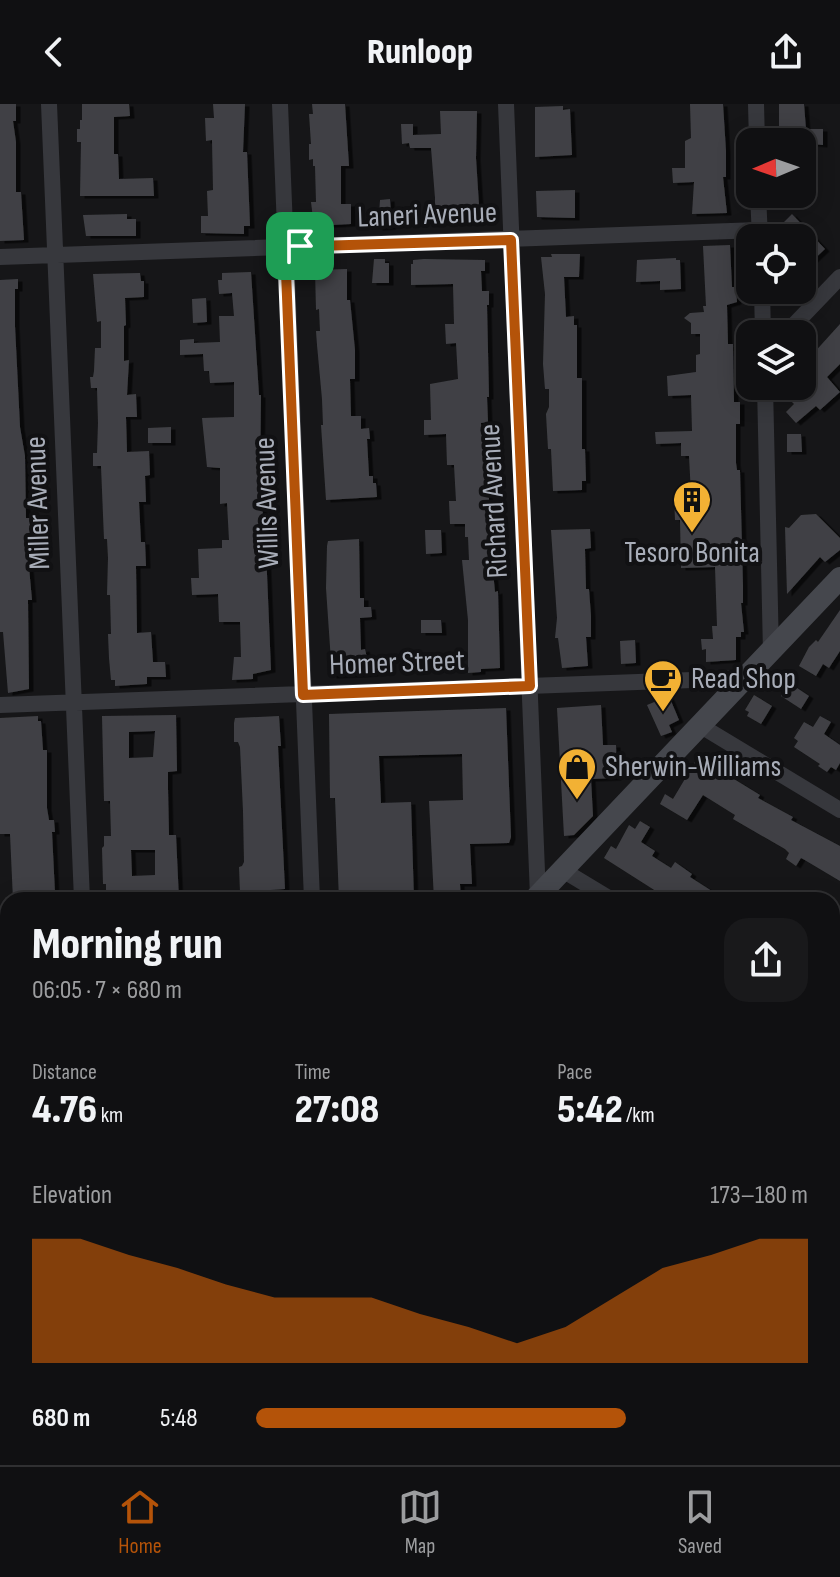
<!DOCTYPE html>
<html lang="en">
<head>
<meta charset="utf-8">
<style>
	:root { --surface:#101012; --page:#19191b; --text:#f1f3f6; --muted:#9c9d9f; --line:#303032; --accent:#b45309 }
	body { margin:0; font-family:"Sofia Sans Condensed",sans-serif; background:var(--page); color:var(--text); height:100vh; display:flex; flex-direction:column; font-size:30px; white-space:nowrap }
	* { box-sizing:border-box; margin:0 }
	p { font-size:26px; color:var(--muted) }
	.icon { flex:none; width:44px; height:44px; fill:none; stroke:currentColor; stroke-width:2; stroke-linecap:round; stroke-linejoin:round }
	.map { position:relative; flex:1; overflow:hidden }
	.details { position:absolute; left:0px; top:788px; width:840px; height:574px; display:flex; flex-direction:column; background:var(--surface); border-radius:24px 24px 0 0; box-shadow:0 4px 20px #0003,0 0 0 2px var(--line) }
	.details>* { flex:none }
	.needle { width:52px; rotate:268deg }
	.controls { position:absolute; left:736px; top:24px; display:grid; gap:16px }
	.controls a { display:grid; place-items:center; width:80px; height:80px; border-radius:16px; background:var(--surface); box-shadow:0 4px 20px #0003,0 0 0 2px var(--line); font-size:40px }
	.pin { position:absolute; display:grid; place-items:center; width:68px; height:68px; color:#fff; margin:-34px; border-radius:16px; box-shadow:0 4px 12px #0006 }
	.round { display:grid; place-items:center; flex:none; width:84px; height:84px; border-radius:24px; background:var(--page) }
	.summary { display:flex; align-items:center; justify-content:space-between; height:136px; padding:0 32px }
	h1 { font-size:44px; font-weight:800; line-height:60px }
	.figures { display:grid; grid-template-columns:repeat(3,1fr); gap:12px; height:136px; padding:8px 32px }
	.figures div { display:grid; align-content:center }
	.figures b { font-size:40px; font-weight:800 }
	.figures small { font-size:22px; font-weight:400 }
	.figures p { font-size:22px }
	.chart { height:224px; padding:16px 32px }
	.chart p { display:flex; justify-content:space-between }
	.chart svg { width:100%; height:144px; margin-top:8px; fill:var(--accent); opacity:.7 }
	ul { padding:0 32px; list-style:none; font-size:26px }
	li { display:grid; grid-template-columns:128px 96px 1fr; align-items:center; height:60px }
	li i { height:20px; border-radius:10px; background:var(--accent) }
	header { display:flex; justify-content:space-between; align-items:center; height:104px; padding:0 32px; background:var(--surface); font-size:36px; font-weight:800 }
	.dock { display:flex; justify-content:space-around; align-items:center; height:112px; border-top:2px solid var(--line); background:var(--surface); font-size:22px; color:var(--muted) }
	.dock a { display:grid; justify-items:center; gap:4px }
	.dock .on { color:var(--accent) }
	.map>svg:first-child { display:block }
	.building { fill:#404145; fill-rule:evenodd; filter:url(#shadow) }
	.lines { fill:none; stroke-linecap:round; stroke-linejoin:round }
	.street { stroke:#37383d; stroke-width:16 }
	.secondary { stroke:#45474d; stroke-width:22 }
	.highway { stroke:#63666e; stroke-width:30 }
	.route-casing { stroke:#fff; stroke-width:16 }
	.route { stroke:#b45309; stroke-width:10 }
	.labels { text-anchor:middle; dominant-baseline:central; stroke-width:8; stroke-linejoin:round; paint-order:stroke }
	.street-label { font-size:30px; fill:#a8adb8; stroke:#111113 }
	.poi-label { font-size:30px; fill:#a8adb8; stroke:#111113; text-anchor:start }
</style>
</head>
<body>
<header><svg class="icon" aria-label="back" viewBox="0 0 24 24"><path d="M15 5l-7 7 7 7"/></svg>Runloop<svg class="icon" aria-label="share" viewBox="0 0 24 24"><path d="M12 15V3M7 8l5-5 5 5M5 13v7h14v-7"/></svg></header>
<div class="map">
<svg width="840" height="1361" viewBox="0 0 840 1361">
	<defs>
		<filter id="shadow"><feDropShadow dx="4.5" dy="2.5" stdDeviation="0" flood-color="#0009"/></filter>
	</defs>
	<rect width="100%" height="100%" fill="#161618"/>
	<path class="building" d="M0 0H16V17H13L16 38V88H21L24 136 0 137Z
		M82 0H129L130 12 114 13V50H118L119 75 153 74 154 92H80L81 38H77V25H80V16H82Z
		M213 0H245L243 48H247L250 122H244V130L201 129V112H208L207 87 213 86 212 36 206 37 205 14H214Z
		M312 0H345L349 62H341V100H351V120L314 122 311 98H316L315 62H313V55L309 56V40H311L309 10H313Z
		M690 0H723L726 47V73H723L727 109 692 110 694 78 673 79 672 64H685V37L691 34Z
		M779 0H804L806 25H823V41L779 37Z
		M563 2V6L570 5 572 51 535 53V3Z
		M440 7H477L476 54 480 117 430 119V104H435V94L431 44H410L409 39 402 40 401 20H413V31L441 30Z
		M575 86V114L537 113 536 87Z
		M390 95 392 123 378 124 380 96Z
		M127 110V115H136V132H86L83 111Z
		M792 110 825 145 807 162 802 157V134H780L788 126 782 120Z
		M730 141 732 183H736L737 198 727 201 728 240H733L734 298H740V320H736V359L737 366H740L743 482V499H741L744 528H741V533H736V556L706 558V545L702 546 701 535H713L712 522H717L715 463 681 464 680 416H675L674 391 691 390 689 352H681V339L656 340 655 328 692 327 691 291 668 292 667 272 696 268V251L700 250V230H691V219L684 214 690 209 704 208 703 202H706L703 142Z
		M551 150H580L579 173H564L566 213 574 212V221H577V274H582V345H585L586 377H582V386L553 387 551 345H548L546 310 549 303V285H545L543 260 545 190 541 153H552Z
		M676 154V156H680L681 185 660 186V177L636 178 637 156Z
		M374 155H385V159H389V179H372Z
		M424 155 485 156V167H481L482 187H489V201H487L489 293H487L488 318 481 319 482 338H488L489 396H491L492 421H495L497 467H493L495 488 498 487 500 564 481 565V568L468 569V516L462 456H469L468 433H465V420H450L449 397H456L454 361H447L446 330 424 331V316H431L430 280 458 275 456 239 446 240 445 220H454L453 180 411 181V160H413V156Z
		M347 165V196H350L355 246V275H350L351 312H361V325L369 324 370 335H367L369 372H373V379H376L377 393 326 396 321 321H323L322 295 317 241 316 227H320L319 205 316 206 315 166Z
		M251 168 259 291H261L260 375 263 411 268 410V421L265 422 271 566 253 570V575L232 576 234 553H241L240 518H219L218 490 192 491 191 474H199L198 445 222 444V436H229L227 399 220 400V364L207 363 202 314 234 313V278L210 279 209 267H204L203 250 180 251V236L194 235V239L220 238 219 212H234L232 189 219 190 218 176H222V169Z
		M140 169 141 177H144V193L125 194 126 221 124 222V257L129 256 127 291 136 290 137 313H126L127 348 149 347 150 371 145 372 146 398H139L141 438H145L146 462H136L137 529 151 528 153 558H165L166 573H147V580L115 582V576H111L109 554 108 530H111L110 491H107L108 454 107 435H104L101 362H93V349H97L98 319 97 284H91L90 273H93L94 267 95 244H101V217L97 218 93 170Z
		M18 175V185H15V222L20 323 25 352 26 414H30V430H26L32 496H28L29 585 8 589 3 528H0V176Z
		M206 194 207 218 193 219 192 195Z
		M840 220V260L827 273 840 288 820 306 816 302 796 319 786 308 794 300 790 296 804 284 802 262Z
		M171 323V339H148V324Z
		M787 330H801L802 348H787Z
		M816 410 840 434V446L825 458 820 453 787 490 785 423 789 424 801 411Z
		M590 425 591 444 585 445 586 485H589L591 512V533H586L588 562 562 564 558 534H555L557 514 551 426Z
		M425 426H441L442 449 426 450Z
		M359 435 360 494H364V503H371L372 513 360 514 361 546 365 545 368 558H374V570L332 572 326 484 327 442 328 437Z
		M840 506V547L829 564 823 560 816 572 799 562 809 543 816 536 818 538Z
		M421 516H441L442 529H421Z
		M635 536 636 559 621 560 620 537Z
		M788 578 809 592 801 605 781 592Z
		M754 591 772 602 761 620 747 612 749 608 745 606Z
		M669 592 679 616 669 621 672 628 661 632 647 601Z
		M601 601 603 641H616L617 674 591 675 593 712 574 731 564 732 557 604Z
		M506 604 511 733 509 739 470 740 472 780H460L461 796H434L429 697 463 696 462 650 379 652 381 699 411 698 414 796H339L335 694H330L329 610Z
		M176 611 177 667 168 668V684L169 731H176L179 796H159L158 786 106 788V780H103L102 744 104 742V732H111L110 697H104L102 612ZM155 627 153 653 129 654V628ZM131 746H155V771L132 772Z
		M38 612V617H41L43 646H47V704L49 716H54L55 728H52L55 789H53V796H13L10 730H0V614Z
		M279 612 281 642H278L285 785 240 788 239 763 242 762 244 758 243 707 240 643 238 638H234V619L235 614Z
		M820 612 831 618 824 630 840 641V659L836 666 831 663 827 668 818 662 820 660 794 643 798 637 794 634 804 618 813 623Z
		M698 653 760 691 758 694 793 713 791 716 840 742V777L803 755 801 754 796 762 786 755 789 749 785 745 733 715 735 711 703 691 687 716 660 700 665 690 673 695Z
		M640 717 650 723 641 738 655 747 652 752 671 764 675 758 692 770 690 773 726 796H670L604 754 611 742 616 745 629 721 635 725Z"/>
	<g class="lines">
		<path class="street" d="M49 0 82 796
			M280 0 312 796
			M506 0 538 792
			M756 0 757 38
			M758 90 760 134
			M0 153 759 126
			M762 186 763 230
			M780 230 792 223 840 173
			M765 282 771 548
			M0 601 747 574
			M701 622 840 706
			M564 767 612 796
			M832 930 840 935
			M832 1164 840 1155
			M832 1183 840 1188
			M333 1354 334 1361
			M773 1354 784 1361
			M642 1361 649 1354"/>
		<path class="secondary" d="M534 796 840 474
			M0 1196 8 1189
			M0 1225 8 1218
			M300 1354 318 1361"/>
		<path class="highway" d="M0 1276 8 1280
			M0 1313 8 1316
			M108 1354 127 1361
			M206 1354 224 1361"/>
	</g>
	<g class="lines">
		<g class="route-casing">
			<path id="route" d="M511 136 530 582 303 591 285 143Z"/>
		</g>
		<use href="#route" class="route"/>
	</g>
	<defs>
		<g id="building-pin" transform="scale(2)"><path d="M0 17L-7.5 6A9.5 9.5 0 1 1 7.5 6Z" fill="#f2b134" stroke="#111113"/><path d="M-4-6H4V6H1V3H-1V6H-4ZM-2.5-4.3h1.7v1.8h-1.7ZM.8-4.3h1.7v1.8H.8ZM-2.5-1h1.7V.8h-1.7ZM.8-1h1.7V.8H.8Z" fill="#111"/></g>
		<g id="cafe-pin" transform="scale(2)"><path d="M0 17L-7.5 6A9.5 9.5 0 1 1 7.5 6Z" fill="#f2b134" stroke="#111113"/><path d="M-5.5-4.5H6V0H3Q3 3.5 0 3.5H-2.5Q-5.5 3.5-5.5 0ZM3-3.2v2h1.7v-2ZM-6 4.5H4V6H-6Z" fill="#111"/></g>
		<g id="shop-pin" transform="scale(2)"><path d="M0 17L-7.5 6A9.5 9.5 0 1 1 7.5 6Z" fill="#f2b134" stroke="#111113"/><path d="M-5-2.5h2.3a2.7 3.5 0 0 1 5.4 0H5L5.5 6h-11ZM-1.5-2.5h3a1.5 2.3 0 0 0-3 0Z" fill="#111"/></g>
	</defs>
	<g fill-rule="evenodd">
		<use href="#building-pin" x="692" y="396"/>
		<use href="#cafe-pin" x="663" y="575"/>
		<use href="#shop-pin" x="577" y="663"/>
	</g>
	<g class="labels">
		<g class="street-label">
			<text transform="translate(427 111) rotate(-2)">Laneri Avenue</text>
			<text transform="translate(494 397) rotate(-93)">Richard Avenue</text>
			<text transform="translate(38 399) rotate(-92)">Miller Avenue</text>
			<text transform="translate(267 399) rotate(-92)">Willis Avenue</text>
			<text transform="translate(397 559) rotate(-2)">Homer Street</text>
		</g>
		<g class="poi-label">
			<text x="692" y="449" text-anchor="middle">Tesoro Bonita</text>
			<text x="691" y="575">Read Shop</text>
			<text x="605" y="663">Sherwin-Williams</text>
		</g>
	</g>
</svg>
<div class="controls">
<a><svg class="needle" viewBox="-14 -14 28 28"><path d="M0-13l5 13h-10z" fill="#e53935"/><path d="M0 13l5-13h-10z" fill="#9c9d9f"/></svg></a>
<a><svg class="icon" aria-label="locate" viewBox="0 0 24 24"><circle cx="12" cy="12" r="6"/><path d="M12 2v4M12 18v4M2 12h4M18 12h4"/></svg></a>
<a><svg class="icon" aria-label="layers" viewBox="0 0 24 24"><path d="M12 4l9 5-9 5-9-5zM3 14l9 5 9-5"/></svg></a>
</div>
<div class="pin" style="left:300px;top:142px;background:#1e9e55"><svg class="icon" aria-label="arrive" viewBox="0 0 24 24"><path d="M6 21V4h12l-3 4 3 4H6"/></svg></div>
<section class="details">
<div class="summary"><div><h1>Morning run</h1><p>06:05 · 7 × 680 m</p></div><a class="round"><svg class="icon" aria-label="share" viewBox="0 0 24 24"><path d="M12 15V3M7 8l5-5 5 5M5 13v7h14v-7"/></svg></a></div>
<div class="figures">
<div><p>Distance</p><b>4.76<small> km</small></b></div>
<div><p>Time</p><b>27:08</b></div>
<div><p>Pace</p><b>5:42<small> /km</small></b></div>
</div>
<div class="chart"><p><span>Elevation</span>173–180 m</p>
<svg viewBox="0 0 160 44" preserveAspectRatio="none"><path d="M0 44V6L10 6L20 11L30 15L40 20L50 24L60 24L70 24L80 29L90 33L100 38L110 33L120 24L130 15L140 11L150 6L160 6V44z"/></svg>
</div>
<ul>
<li><b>680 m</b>5:48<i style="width:67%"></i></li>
</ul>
</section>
</div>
<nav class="dock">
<a class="on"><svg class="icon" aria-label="home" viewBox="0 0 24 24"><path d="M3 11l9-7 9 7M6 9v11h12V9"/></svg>Home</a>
<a><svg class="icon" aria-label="map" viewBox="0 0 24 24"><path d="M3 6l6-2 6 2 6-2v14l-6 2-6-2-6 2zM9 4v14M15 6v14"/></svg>Map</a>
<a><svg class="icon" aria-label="saved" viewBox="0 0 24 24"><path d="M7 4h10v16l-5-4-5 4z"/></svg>Saved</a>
</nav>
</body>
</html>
